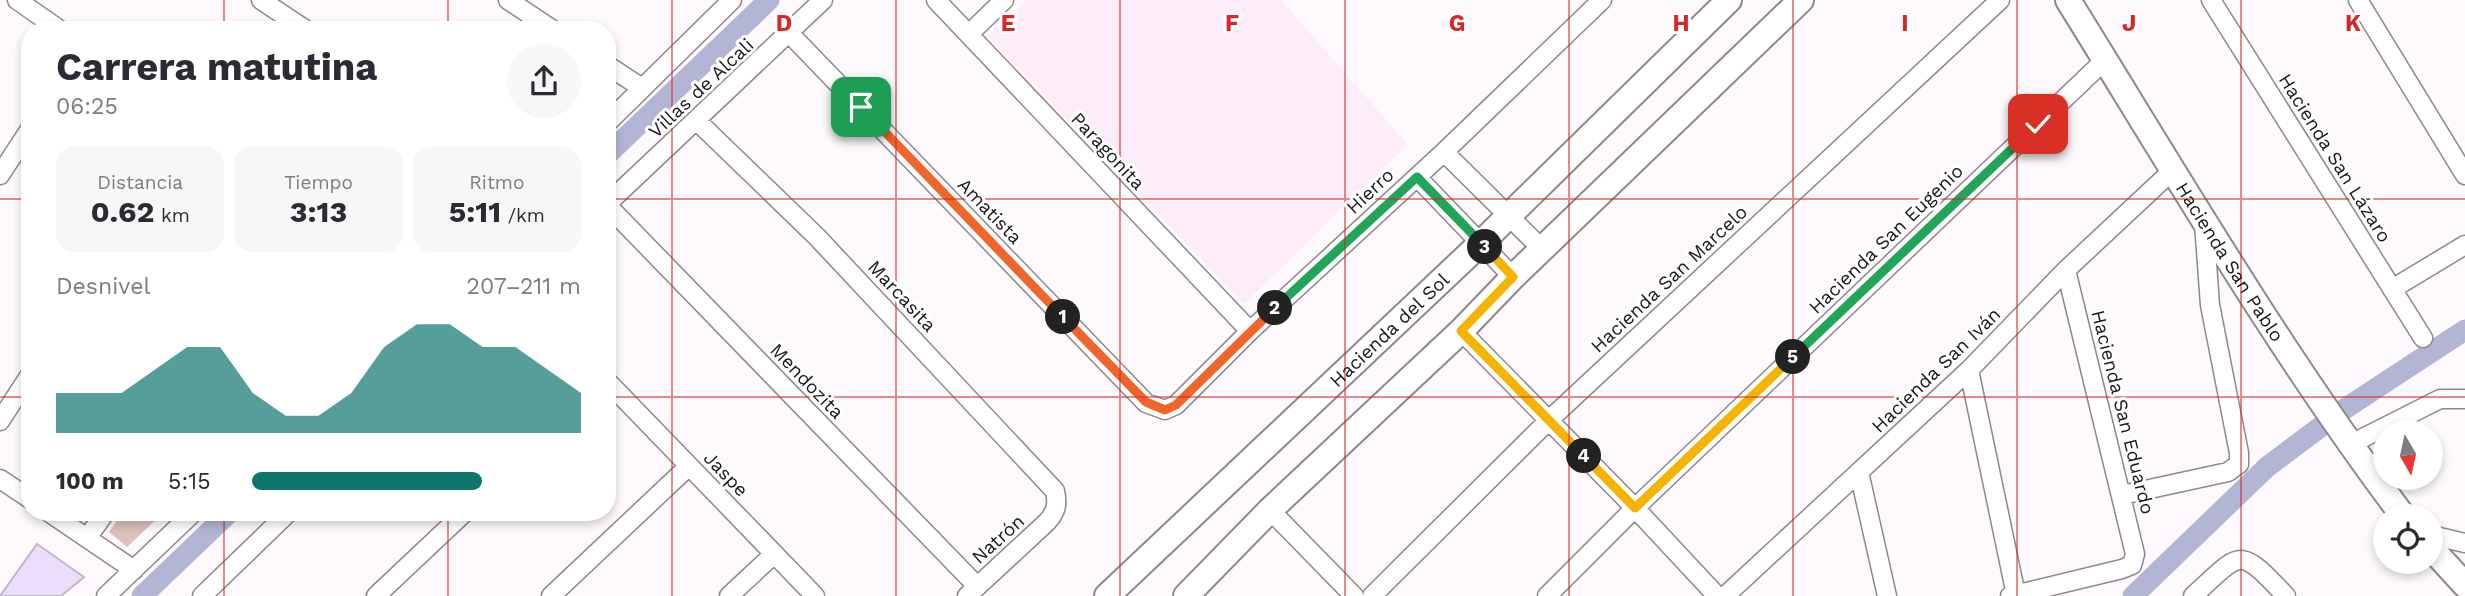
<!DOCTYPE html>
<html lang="es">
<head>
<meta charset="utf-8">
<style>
	:root { --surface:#fff; --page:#f7f7f7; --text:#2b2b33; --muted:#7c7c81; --accent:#0f766e }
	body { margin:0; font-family:"Work Sans",sans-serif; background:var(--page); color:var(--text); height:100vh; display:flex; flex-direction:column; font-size:26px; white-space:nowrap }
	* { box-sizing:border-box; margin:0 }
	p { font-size:23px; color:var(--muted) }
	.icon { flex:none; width:38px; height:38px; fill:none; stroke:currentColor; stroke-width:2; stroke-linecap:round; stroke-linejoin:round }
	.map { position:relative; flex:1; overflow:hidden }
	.side { position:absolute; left:21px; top:21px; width:595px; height:500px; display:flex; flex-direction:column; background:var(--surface); border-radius:28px; box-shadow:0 4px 10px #0003 }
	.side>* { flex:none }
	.needle { width:46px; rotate:171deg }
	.tools { position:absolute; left:2373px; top:420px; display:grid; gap:14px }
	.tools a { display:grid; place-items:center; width:70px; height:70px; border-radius:50%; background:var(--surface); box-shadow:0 4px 10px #0003; font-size:35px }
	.pin { position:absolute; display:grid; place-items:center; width:60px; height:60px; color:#fff; margin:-30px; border-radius:14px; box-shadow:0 4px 10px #0006 }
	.km { position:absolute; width:35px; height:35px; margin:-18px; border-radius:50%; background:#222; color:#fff; font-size:19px; line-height:35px; text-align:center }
	.round { display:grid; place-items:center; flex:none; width:74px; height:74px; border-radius:37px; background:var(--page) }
	.headline { display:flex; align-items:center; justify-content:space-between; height:119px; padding:0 35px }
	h1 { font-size:38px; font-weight:700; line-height:52px }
	.stats { display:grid; grid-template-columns:repeat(3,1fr); gap:10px; height:119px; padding:7px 35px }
	.stats div { display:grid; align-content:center; border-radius:18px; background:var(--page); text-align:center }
	.stats b { font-size:30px; font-weight:700 }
	.stats small { font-size:19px; font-weight:400 }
	.stats p { font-size:19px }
	.chart { height:196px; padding:14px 35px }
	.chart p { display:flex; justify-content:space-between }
	.chart svg { width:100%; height:126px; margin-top:7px; fill:var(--accent); opacity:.7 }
	ul { padding:0 35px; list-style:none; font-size:23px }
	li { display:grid; grid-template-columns:112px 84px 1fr; align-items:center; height:52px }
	li i { height:18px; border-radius:9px; background:var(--accent) }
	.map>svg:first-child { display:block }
	.built { fill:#fdedf8 }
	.green { fill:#dbc0bb }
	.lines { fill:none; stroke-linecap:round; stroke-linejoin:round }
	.canal { stroke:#b3b5d5; stroke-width:21 }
	.building { fill:#edddfc; stroke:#bfb9c5; stroke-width:2 }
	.street-casing { stroke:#91868e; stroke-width:21 }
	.secondary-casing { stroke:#91868e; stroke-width:28 }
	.street { stroke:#fff; stroke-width:18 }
	.secondary { stroke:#fff; stroke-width:24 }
	.split-1-casing { stroke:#fff; stroke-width:14 }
	.split-2-casing { stroke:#fff; stroke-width:14 }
	.split-3-casing { stroke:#fff; stroke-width:14 }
	.split-4-casing { stroke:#fff; stroke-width:14 }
	.split-5-casing { stroke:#fff; stroke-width:14 }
	.split-6-casing { stroke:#fff; stroke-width:14 }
	.split-1 { stroke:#f0652b; stroke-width:9 }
	.split-2 { stroke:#f0652b; stroke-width:9 }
	.split-3 { stroke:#22a559; stroke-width:9 }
	.split-4 { stroke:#f5b400; stroke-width:9 }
	.split-5 { stroke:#f5b400; stroke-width:9 }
	.split-6 { stroke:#22a559; stroke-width:9 }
	.grid { fill:none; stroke:#d62828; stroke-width:2; stroke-opacity:0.55 }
	.labels { text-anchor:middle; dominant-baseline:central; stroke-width:6; stroke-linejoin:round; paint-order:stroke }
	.street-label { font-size:19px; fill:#1c171a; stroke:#fff }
	.grid-label { font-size:23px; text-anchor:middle; font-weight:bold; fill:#d62828; stroke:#fff; stroke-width:6; stroke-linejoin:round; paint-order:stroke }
</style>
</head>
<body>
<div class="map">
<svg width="2465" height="596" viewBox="0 0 2465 596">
	<rect width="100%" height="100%" fill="#fef9fc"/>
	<path class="built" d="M1027 0H1281L1408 145 1244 304 988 36Z"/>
	<path class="green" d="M122 513H163L127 547 109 532Z"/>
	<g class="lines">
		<path class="canal" d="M607 155 769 0
			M142 596 229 513
			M2133 596 2267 467 2343 410 2465 330"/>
	</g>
	<path class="building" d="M37 544 84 577 61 596H0Z"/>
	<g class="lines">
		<g class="street-casing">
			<path id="street" d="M17 0 60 30
				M261 0 306 30
				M508 0 553 30
				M936 0 1250 331
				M2211 0 2423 338
				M2358 0 2465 175
				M789 33 1146 403 1165 410 1176 405 1250 331 1444 152 1602 0
				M969 34 1004 0
				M607 65 642 88
				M697 121 817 237 1055 491C1058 505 1056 512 1047 522L967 596
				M607 123 732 0
				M1444 152 1543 250
				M0 175 30 129
				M1417 177 1513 277
				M607 204 823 0
				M607 205 977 586
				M2392 289 2465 245
				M1461 331 1635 508 1717 596
				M1969 370 2016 595
				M607 381 815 596
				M0 421 30 375
				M2349 445 2440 399H2465
				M1859 472 1887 596
				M0 479 30 499
				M2122 495 2228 472 2239 464V453L2210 305 2204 223
				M1270 510 1354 596
				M50 513 134 570
				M2431 535 2465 543
				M87 538 105 513
				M106 596 193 513
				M202 596 288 513
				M376 596 464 513
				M551 596 689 466
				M729 596 774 554
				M1372 596 1549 420 2000 0
				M1547 596 1635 508 2105 60
				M1725 596 1969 370 2066 270 2172 171
				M2010 596 2122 569 2132 565 2135 554 2066 270
				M2193 596C2243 550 2238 546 2286 596"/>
		</g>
		<g class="secondary-casing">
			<g id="secondary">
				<path id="s1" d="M2068 0C2176 174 2280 353 2403 516"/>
				<path d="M2431 548 2465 585"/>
				<path id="s2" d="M1107 596 1481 243 1729 0"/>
				<path d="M1186 596 1270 510 1461 331 1513 277 1801 0"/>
			</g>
		</g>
		<use href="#street" class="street"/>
		<use href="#secondary" class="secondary"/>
	</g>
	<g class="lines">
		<g class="split-1-casing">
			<path id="split-1" d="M861 107 1063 317"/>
		</g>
		<g class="split-2-casing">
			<path id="split-2" d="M1063 317 1146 402 1165 410 1176 405 1275 308"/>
		</g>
		<g class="split-3-casing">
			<path id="split-3" d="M1275 308 1417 177 1485 247"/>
		</g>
		<g class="split-4-casing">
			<path id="split-4" d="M1485 247 1513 277 1461 331 1584 456"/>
		</g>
		<g class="split-5-casing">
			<path id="split-5" d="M1584 456 1635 508 1793 357"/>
		</g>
		<g class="split-6-casing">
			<path id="split-6" d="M1793 357 2038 124"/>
		</g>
		<use href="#split-1" class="split-1"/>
		<use href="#split-2" class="split-2"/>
		<use href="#split-3" class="split-3"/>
		<use href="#split-4" class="split-4"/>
		<use href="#split-5" class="split-5"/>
		<use href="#split-6" class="split-6"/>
	</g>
	<path class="grid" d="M224 0V30M448 0V30M672 0V596M896 0V596M1120 0V596M1345 0V596M1569 0V596M1793 0V596M2017 0V596M2241 0V596M0 199H30M607 199H2465M0 397H30M607 397H2465M224 513V596M448 513V596"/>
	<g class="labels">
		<g class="street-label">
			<text transform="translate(701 88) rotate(-43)">Villas de Alcali</text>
			<text transform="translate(1108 151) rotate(47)">Paragonita</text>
			<text transform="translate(2335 158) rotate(58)">Hacienda San Lázaro</text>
			<text transform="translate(1370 191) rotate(-43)">Hierro</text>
			<text transform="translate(990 211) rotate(46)">Amatista</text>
			<text transform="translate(1886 239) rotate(-44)">Hacienda San Eugenio</text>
			<text stroke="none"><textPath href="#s1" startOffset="308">Hacienda San Pablo</textPath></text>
			<text transform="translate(1669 279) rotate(-43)">Hacienda San Marcelo</text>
			<text transform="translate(902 296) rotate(47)">Marcasita</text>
			<text stroke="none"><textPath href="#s2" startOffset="388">Hacienda del Sol</textPath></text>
			<text transform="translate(1936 370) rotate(-44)">Hacienda San Iván</text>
			<text transform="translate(807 381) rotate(46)">Mendozita</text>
			<text transform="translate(2123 412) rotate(76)">Hacienda San Eduardo</text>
			<text transform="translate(726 474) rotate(46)">Jaspe</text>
			<text transform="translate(998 539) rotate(-42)">Natrón</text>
		</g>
	</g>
	<g class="grid-label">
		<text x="784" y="31">D</text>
		<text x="1008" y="31">E</text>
		<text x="1232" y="31">F</text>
		<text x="1457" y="31">G</text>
		<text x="1681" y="31">H</text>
		<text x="1905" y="31">I</text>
		<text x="2129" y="31">J</text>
		<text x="2353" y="31">K</text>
	</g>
</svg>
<div class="tools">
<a><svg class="needle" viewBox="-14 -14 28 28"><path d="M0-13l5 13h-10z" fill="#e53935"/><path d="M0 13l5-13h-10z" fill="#7c7c81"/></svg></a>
<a><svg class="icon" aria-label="locate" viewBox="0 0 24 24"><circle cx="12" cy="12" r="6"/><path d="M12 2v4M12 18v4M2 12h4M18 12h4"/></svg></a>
</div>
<div class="pin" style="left:861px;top:107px;background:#1e9e55"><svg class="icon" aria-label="arrive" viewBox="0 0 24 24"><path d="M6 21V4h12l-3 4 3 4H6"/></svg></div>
<div class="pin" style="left:2038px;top:124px;background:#d93025"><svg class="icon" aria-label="check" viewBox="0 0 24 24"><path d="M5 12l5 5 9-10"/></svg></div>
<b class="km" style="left:1063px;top:317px">1</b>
<b class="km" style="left:1275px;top:308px">2</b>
<b class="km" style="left:1485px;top:247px">3</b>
<b class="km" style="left:1584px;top:456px">4</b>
<b class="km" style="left:1793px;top:357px">5</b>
<section class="side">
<div class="headline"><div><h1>Carrera matutina</h1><p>06:25</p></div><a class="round"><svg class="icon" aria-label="share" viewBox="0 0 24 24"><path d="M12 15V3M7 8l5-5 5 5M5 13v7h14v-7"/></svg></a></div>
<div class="stats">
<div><p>Distancia</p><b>0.62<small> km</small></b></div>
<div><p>Tiempo</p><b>3:13</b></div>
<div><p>Ritmo</p><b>5:11<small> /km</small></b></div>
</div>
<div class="chart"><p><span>Desnivel</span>207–211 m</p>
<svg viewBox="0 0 160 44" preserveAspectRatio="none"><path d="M0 44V30L10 30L20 30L30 22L40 14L50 14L60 30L70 38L80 38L90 30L100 14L110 6L120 6L130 14L140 14L150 22L160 30V44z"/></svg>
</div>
<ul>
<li><b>100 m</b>5:15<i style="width:70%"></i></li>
</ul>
</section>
</div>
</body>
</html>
